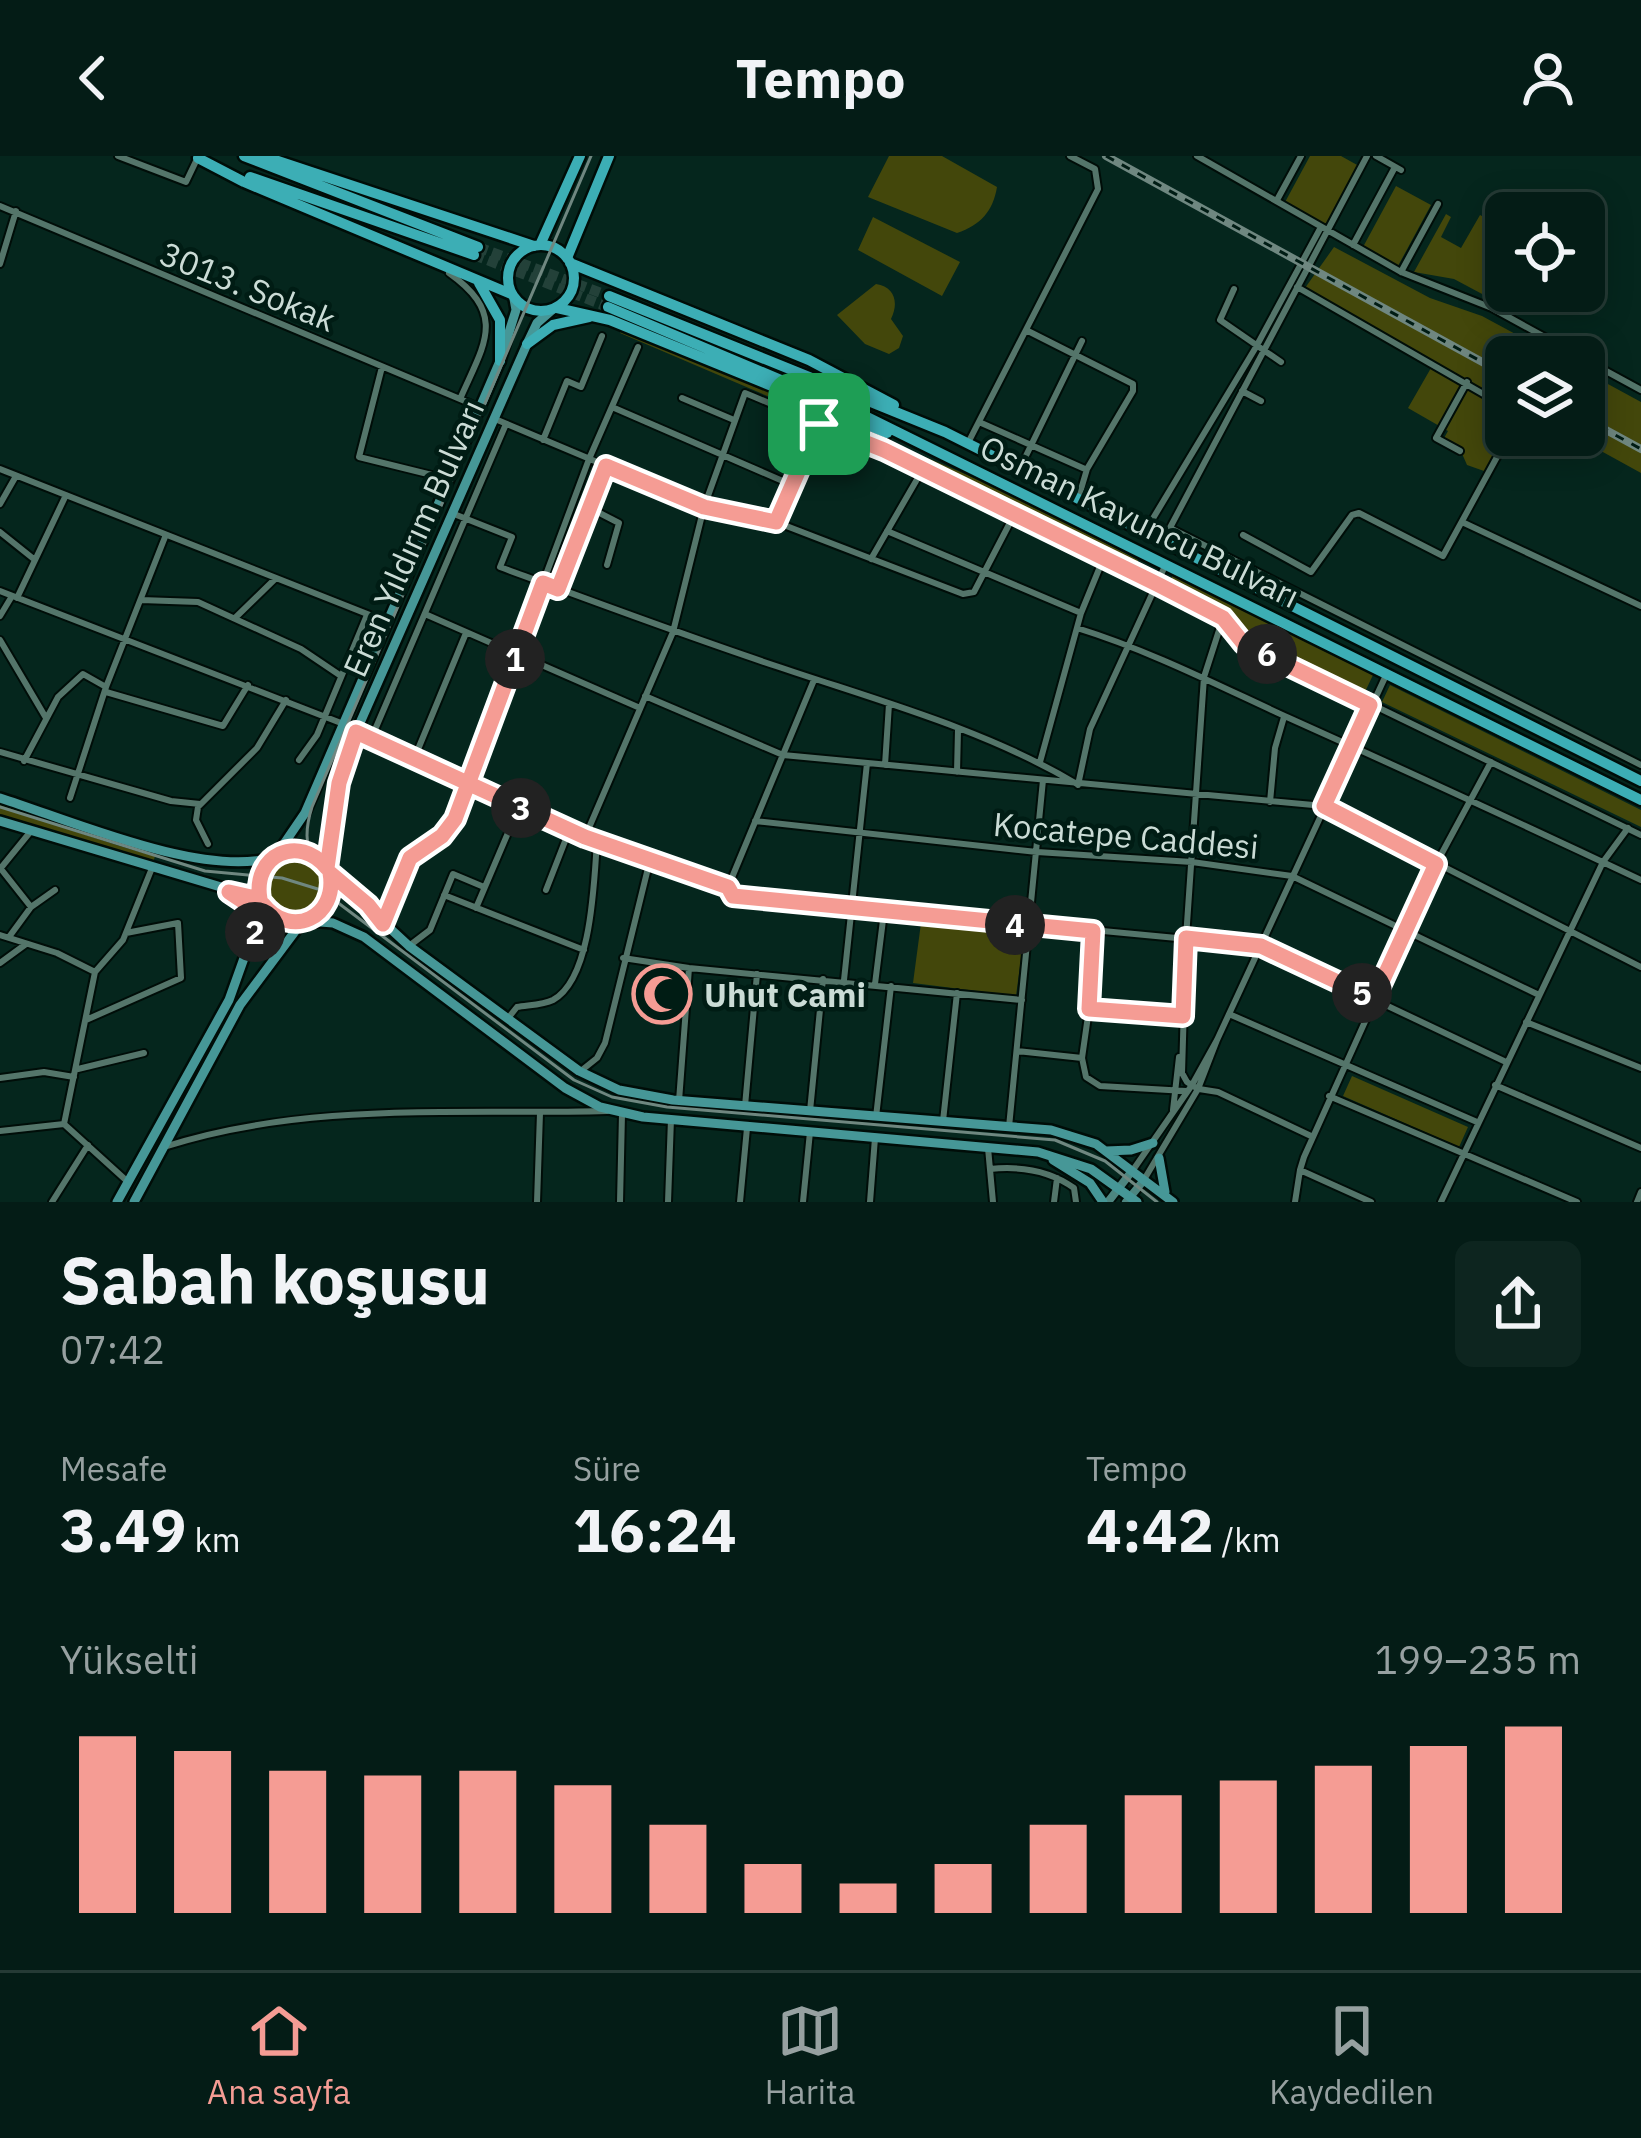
<!DOCTYPE html>
<html lang="tr">
<head>
<meta charset="utf-8">
<style>
	:root { --surface:#041c16; --page:#0d251f; --text:#f1f3f6; --muted:#97a1a1; --line:#253a35; --accent:#f59c94 }
	body { margin:0; font-family:"IBM Plex Sans",sans-serif; background:var(--page); color:var(--text); height:100vh; display:flex; flex-direction:column; font-size:45px; white-space:nowrap }
	* { box-sizing:border-box; margin:0 }
	p { font-size:39px; color:var(--muted) }
	.icon { flex:none; width:66px; height:66px; fill:none; stroke:currentColor; stroke-width:2; stroke-linecap:round; stroke-linejoin:round }
	.map { position:relative; height:1046px; overflow:hidden }
	.sheet { display:flex; flex-direction:column; background:var(--surface); flex:1 }
	.sheet>* { flex:none }
	.tools { position:absolute; left:1485px; top:36px; display:grid; gap:24px }
	.tools a { display:grid; place-items:center; width:120px; height:120px; border-radius:18px; background:var(--surface); box-shadow:0 6px 30px #0003,0 0 0 3px var(--line); font-size:60px }
	.pin { position:absolute; display:grid; place-items:center; width:102px; height:102px; color:#fff; margin:-51px; border-radius:24px; box-shadow:0 6px 18px #0006 }
	.km { position:absolute; width:60px; height:60px; margin:-30px; border-radius:50%; background:#222; color:#fff; font-size:33px; line-height:60px; text-align:center }
	.round { display:grid; place-items:center; flex:none; width:126px; height:126px; border-radius:18px; background:var(--page) }
	.head { display:flex; align-items:center; justify-content:space-between; height:204px; padding:0 60px }
	h1 { font-size:66px; font-weight:700; line-height:90px }
	.stats { display:grid; grid-template-columns:repeat(3,1fr); gap:18px; height:204px; padding:12px 60px }
	.stats div { display:grid; align-content:center }
	.stats b { font-size:60px; font-weight:700 }
	.stats small { font-size:33px; font-weight:400 }
	.stats p { font-size:33px }
	.chart { height:336px; padding:24px 60px }
	.chart p { display:flex; justify-content:space-between }
	.chart svg { width:100%; height:216px; margin-top:12px; stroke:var(--accent); stroke-width:6 }
	header { display:flex; justify-content:space-between; align-items:center; height:156px; padding:0 60px; background:var(--surface); font-size:54px; font-weight:700 }
	.tabs { display:flex; justify-content:space-around; align-items:center; height:168px; border-top:3px solid var(--line); background:var(--surface); font-size:33px; color:var(--muted) }
	.tabs a { display:grid; justify-items:center; gap:6px }
	.tabs .selected { color:var(--accent) }
	.map>svg:first-child { display:block }
	.green { fill:#43470b }
	.lines { fill:none; stroke-linecap:round; stroke-linejoin:round }
	.highway-tunnel { stroke:#234139; stroke-width:10; stroke-dasharray:10 5; stroke-linecap:butt }
	.street-casing { stroke:#000d08; stroke-width:10 }
	.secondary-casing { stroke:#000d08; stroke-width:12 }
	.primary-casing { stroke:#000d08; stroke-width:14 }
	.highway-casing { stroke:#000d08; stroke-width:15 }
	.street { stroke:#54756a; stroke-width:6 }
	.secondary { stroke:#4d8680; stroke-width:8 }
	.primary { stroke:#469797; stroke-width:9 }
	.highway { stroke:#3caeb5; stroke-width:10 }
	.tram { stroke:#6f8780; stroke-width:3 }
	.rail-casing { stroke:#6f8780; stroke-width:8 }
	.rail { stroke:#001c14; stroke-width:3; stroke-dasharray:9; stroke-linecap:butt }
	.route-casing { stroke:#fff; stroke-width:24 }
	.route { stroke:#f59c94; stroke-width:15 }
	.labels { text-anchor:middle; dominant-baseline:central; stroke-width:9; stroke-linejoin:round; paint-order:stroke }
	.street-label { font-size:33px; fill:#cbdcd6; stroke:#001c14 }
	.poi-label { font-size:33px; font-weight:bold; fill:#cbdcd6; stroke:#001c14; text-anchor:start }
</style>
</head>
<body>
<header><svg class="icon" aria-label="back" viewBox="0 0 24 24"><path d="M15 5l-7 7 7 7"/></svg>Tempo<svg class="icon" aria-label="person" viewBox="0 0 24 24"><circle cx="12" cy="8" r="4"/><path d="M4 21q1-7 8-7t8 7"/></svg></header>
<div class="map">
<svg width="1641" height="1046" viewBox="0 0 1641 1046">
	<rect width="100%" height="100%" fill="#05261d"/>
	<path class="green" d="M889 0H942L997 31C993 55 981 69 957 77L868 41Z
		M1310 0H1341L1359 10 1326 71 1284 48Z
		M1396 30 1431 49 1398 110 1363 91Z
		M1446 58 1451 61 1441 81 1461 92 1480 59 1506 73V134L1499 147 1454 123 1414 116Z
		M873 61 960 106 942 140 858 94Z
		M1334 91 1430 142 1482 160 1558 201H1506V246L1305 132Z
		M876 128C895 131 899 147 891 163L903 180 899 192 889 198 865 188 837 159Z
		M622 173 1022 342 1138 404V408L1013 345 620 177Z
		M1431 212 1506 254C1506 277 1502 300 1484 315L1467 309 1460 293 1443 284 1448 275 1408 252Z
		M1584 215 1641 246V317L1572 279H1584Z
		M1172 419 1373 519 1364 538 1251 485 1227 457 1171 431Z
		M1390 529 1641 654V671L1382 546Z
		M0 648 156 697 153 707 0 659Z
		M267 730a28 28 0 1 1 56 0a28 28 0 1 1-56 0Z
		M921 767 1024 780 1016 840 913 827Z
		M1352 920 1468 971 1459 991 1343 940Z"/>
	<g class="lines">
		<path class="highway-tunnel" d="M478 91 609 140
			M474 99 608 151"/>
		<g class="street-casing">
			<path id="street" d="M118 0 186 26 197 3
				M1197 0 1401 116 1492 152 1581 201
				M1376 0 1401 14
				M1277 44 1301 0
				M0 50 479 251
				M1353 89 1395 11
				M0 108 16 55
				M1401 116 1438 48
				M449 117C508 159 484 188 460 243
				M1297 131 1506 251
				M1234 133 1220 164 1281 206
				M1026 174 1133 228V235L1087 313 1079 340
				M1584 203 1641 234
				M382 211 359 301 448 323
				M1242 235 1261 245
				M682 242 734 264
				M612 251 792 329
				M495 263 704 351 776 366 963 438 974 436 1015 357
				M979 266 1085 313
				M543 284 567 225 581 231 602 180
				M968 287 1098 33 1095 13 1070 0
				M1460 295 1436 282 1467 226
				M1020 312 1082 185
				M0 313 385 465
				M0 348 16 320
				M590 352 619 367 607 409
				M454 358 512 381 500 411C592 445 683 479 776 510 876 544 984 573 1075 627
				M776 366 819 268
				M1462 366 1641 450
				M1170 372 1641 609
				M1146 374 1256 191 1321 71
				M887 375 1081 457
				M0 376 35 404
				M1243 379 1311 416 1352 359 1359 357 1443 400 1509 279
				M1164 383 1367 0
				M871 403 923 313
				M558 432 606 310
				M0 435 341 567
				M17 442 66 339
				M141 444 198 446 301 493 341 520
				M425 458 640 552
				M0 460 12 440
				M236 461 275 423
				M1077 472C1151 495 1219 530 1289 562 1407 615 1524 669 1641 724
				M0 484 46 562
				M106 536 223 570 248 529
				M645 540 783 599 1324 650 1641 811
				M356 576 585 681 728 731 733 740 1261 790 1506 906
				M371 583 506 268
				M0 596 171 645 200 648
				M414 603 466 477
				M299 604 317 579 367 459
				M24 605 58 541 83 518 106 531
				M1040 606 1081 457 1104 401
				M885 609 889 548
				M957 616 958 574
				M1078 629 1090 573 1165 410
				M70 642 106 531 165 381
				M1270 646 1275 592 1284 561
				M755 665 1037 696 1192 706 1292 720 1539 839
				M585 681 673 476 704 351 745 237C868 288 987 342 1105 402 1154 426 1210 445 1245 487L1641 679
				M208 688 196 664 198 651 257 592 286 544
				M0 713 31 675
				M1 713 31 751
				M728 731 814 524
				M546 734 569 675
				M444 739 584 794
				M476 752 519 651
				M385 765 410 702 442 680 455 663 589 303 638 191
				M1093 775 1089 853 1082 902 1086 921 1100 930 1186 935
				M0 779 57 797 95 816
				M9 781 31 751 55 734
				M409 790 430 774 453 718 484 731
				M623 802 689 812 1022 844
				M0 807 26 788
				M844 824 867 607
				M875 828 884 756
				M1089 853 1181 859
				M1229 858 1477 966
				M509 861 517 851C528 849 543 849 553 844 592 823 594 725 597 685
				M86 864 181 822 178 767 126 777
				M1526 866 1641 912
				M1017 895 1082 902
				M78 913 144 897
				M582 914 597 902 605 887 650 704
				M0 922 44 916 74 921
				M1495 929 1641 992
				M1198 933 1187 926 1182 917 1186 782 1204 521 1223 462
				M1199 933 1218 936 1311 980
				M1329 940 1577 1046
				M679 945 689 812
				M745 950 757 818
				M1173 954 1179 901
				M810 955 823 823
				M876 961 891 830
				M943 965 957 837
				M64 968 95 816 123 784 152 712
				M1009 971 1043 624
				M0 975 64 968 128 1026
				M164 991C307 945 459 959 607 955
				M988 992 993 1046
				M990 1013C1020 1010 1049 1014 1074 1032L1076 1046
				M1133 1014 1192 929 1217 884 1387 517
				M1145 1022 1198 933 1217 884
				M52 1046 88 989
				M537 1046 540 957
				M620 1046 622 958
				M668 1046 671 963
				M740 1046 747 972
				M803 1046 810 976
				M870 1046 875 982
				M1054 1046 1057 1022
				M1295 1046 1300 1014
				M1371 1046 1300 1014 1304 1001 1436 708 1491 606
				M1441 1046 1603 706 1628 672
				M1637 1046 1641 1036"/>
		</g>
		<g class="secondary-casing">
			<path id="secondary" d="M1108 1046 1132 1015
				M1126 1046 1144 1024"/>
		</g>
		<g class="primary-casing">
			<path id="primary" d="M0 642C72 665 201 721 271 702
				M0 665 261 743
				M258 730a37 37 0 1 1 74 0a37 37 0 1 1-74 0Z
				M277 698 305 657 500 205 516 154 514 143
				M327 712 339 627 356 576 527 188 537 167 553 153
				M330 717 409 790 579 915 619 934 673 944 1051 974 1096 988 1173 1046
				M239 742 250 750 254 773
				M308 765 333 767 364 781 565 932 600 951 643 961 1038 996 1091 1013 1137 1046
				M1106 995 1131 994 1153 987
				M1159 1002 1165 1036
				M1053 1004 1090 1027 1103 1046
				M117 1046 229 844 263 749
				M134 1046 240 849 302 766"/>
		</g>
		<g class="highway-casing">
			<path id="highway" d="M244 0 478 91
				M263 0 534 90
				M198 2 244 26 511 138
				M250 21 474 99
				M508 122a33 33 0 1 1 66 0a33 33 0 1 1-66 0Z
				M540 89 580 0
				M567 102 609 0
				M570 107 809 204 894 249
				M479 127 500 164V205
				M609 140 945 276 1641 625
				M608 151 859 257 1641 644
				M557 152 610 164 887 277
				M527 188 553 169 589 161"/>
		</g>
		<use href="#street" class="street"/>
		<use href="#secondary" class="secondary"/>
		<use href="#primary" class="primary"/>
		<use href="#highway" class="highway"/>
		<path class="tram" d="M0 651 205 715 282 722 321 734 574 924 612 941 667 951 1055 984 1105 1005 1157 1046
			M334 736C310 708 300 688 312 651L591 0"/>
		<g class="rail-casing">
			<path id="rail" d="M1106 0 1506 219
				M1584 262 1641 293"/>
		</g>
		<use href="#rail" class="rail"/>
	</g>
	<g class="lines">
		<g class="route-casing">
			<path id="route" d="M819 268 776 366 704 351 606 310 558 433 543 427 455 663 442 680 410 702 383 768 368 749 330 717C338 761 291 784 263 748L254 777 250 750 229 736 260 743C252 699 299 677 327 712L339 627 356 576 585 681 728 731 733 740 1093 775 1089 853 1183 860 1186 782 1261 790 1374 843 1436 708 1324 650 1370 549 1244 488 1223 462 1157 428 884 294 819 268"/>
		</g>
		<use href="#route" class="route"/>
	</g>
	<defs>
		<g id="mosque-ring" transform="scale(3)"><circle r="9.5" fill="#001c14" stroke="#f59c94" stroke-width="1.5"/><path d="M3.5-4.9A6 6 0 1 0 3.5 4.9A5 5 0 1 1 3.5-4.9Z" fill="#f59c94"/></g>
	</defs>
	<g fill-rule="evenodd">
		<use href="#mosque-ring" x="662" y="838"/>
	</g>
	<g class="labels">
		<g class="street-label">
			<text transform="translate(248 130) rotate(22)">3013. Sokak</text>
			<text transform="translate(1140 365) rotate(26)">Osman Kavuncu Bulvarı</text>
			<text transform="translate(413 382) rotate(-66)">Eren Yıldırım Bulvarı</text>
			<text transform="translate(1126 679) rotate(5)">Kocatepe Caddesi</text>
		</g>
		<g class="poi-label">
			<text x="704" y="838">Uhut Cami</text>
		</g>
	</g>
</svg>
<div class="tools">
<a><svg class="icon" aria-label="locate" viewBox="0 0 24 24"><circle cx="12" cy="12" r="6"/><path d="M12 2v4M12 18v4M2 12h4M18 12h4"/></svg></a>
<a><svg class="icon" aria-label="layers" viewBox="0 0 24 24"><path d="M12 4l9 5-9 5-9-5zM3 14l9 5 9-5"/></svg></a>
</div>
<div class="pin" style="left:819px;top:268px;background:#1e9e55"><svg class="icon" aria-label="arrive" viewBox="0 0 24 24"><path d="M6 21V4h12l-3 4 3 4H6"/></svg></div>
<b class="km" style="left:515px;top:503px">1</b>
<b class="km" style="left:255px;top:776px">2</b>
<b class="km" style="left:521px;top:652px">3</b>
<b class="km" style="left:1015px;top:769px">4</b>
<b class="km" style="left:1362px;top:837px">5</b>
<b class="km" style="left:1267px;top:498px">6</b>
</div>
<section class="sheet">
<div class="head"><div><h1>Sabah koşusu</h1><p>07:42</p></div><a class="round"><svg class="icon" aria-label="share" viewBox="0 0 24 24"><path d="M12 15V3M7 8l5-5 5 5M5 13v7h14v-7"/></svg></a></div>
<div class="stats">
<div><p>Mesafe</p><b>3.49<small> km</small></b></div>
<div><p>Süre</p><b>16:24</b></div>
<div><p>Tempo</p><b>4:42<small> /km</small></b></div>
</div>
<div class="chart"><p><span>Yükselti</span>199–235 m</p>
<svg viewBox="0 0 160 44" preserveAspectRatio="none"><path d="M5 44V8M15 44V11M25 44V15M35 44V16M45 44V15M55 44V18M65 44V26M75 44V34M85 44V38M95 44V34M105 44V26M115 44V20M125 44V17M135 44V14M145 44V10M155 44V6"/></svg>
</div>
</section>
<nav class="tabs">
<a class="selected"><svg class="icon" aria-label="home" viewBox="0 0 24 24"><path d="M3 11l9-7 9 7M6 9v11h12V9"/></svg>Ana sayfa</a>
<a><svg class="icon" aria-label="map" viewBox="0 0 24 24"><path d="M3 6l6-2 6 2 6-2v14l-6 2-6-2-6 2zM9 4v14M15 6v14"/></svg>Harita</a>
<a><svg class="icon" aria-label="saved" viewBox="0 0 24 24"><path d="M7 4h10v16l-5-4-5 4z"/></svg>Kaydedilen</a>
</nav>
</body>
</html>
